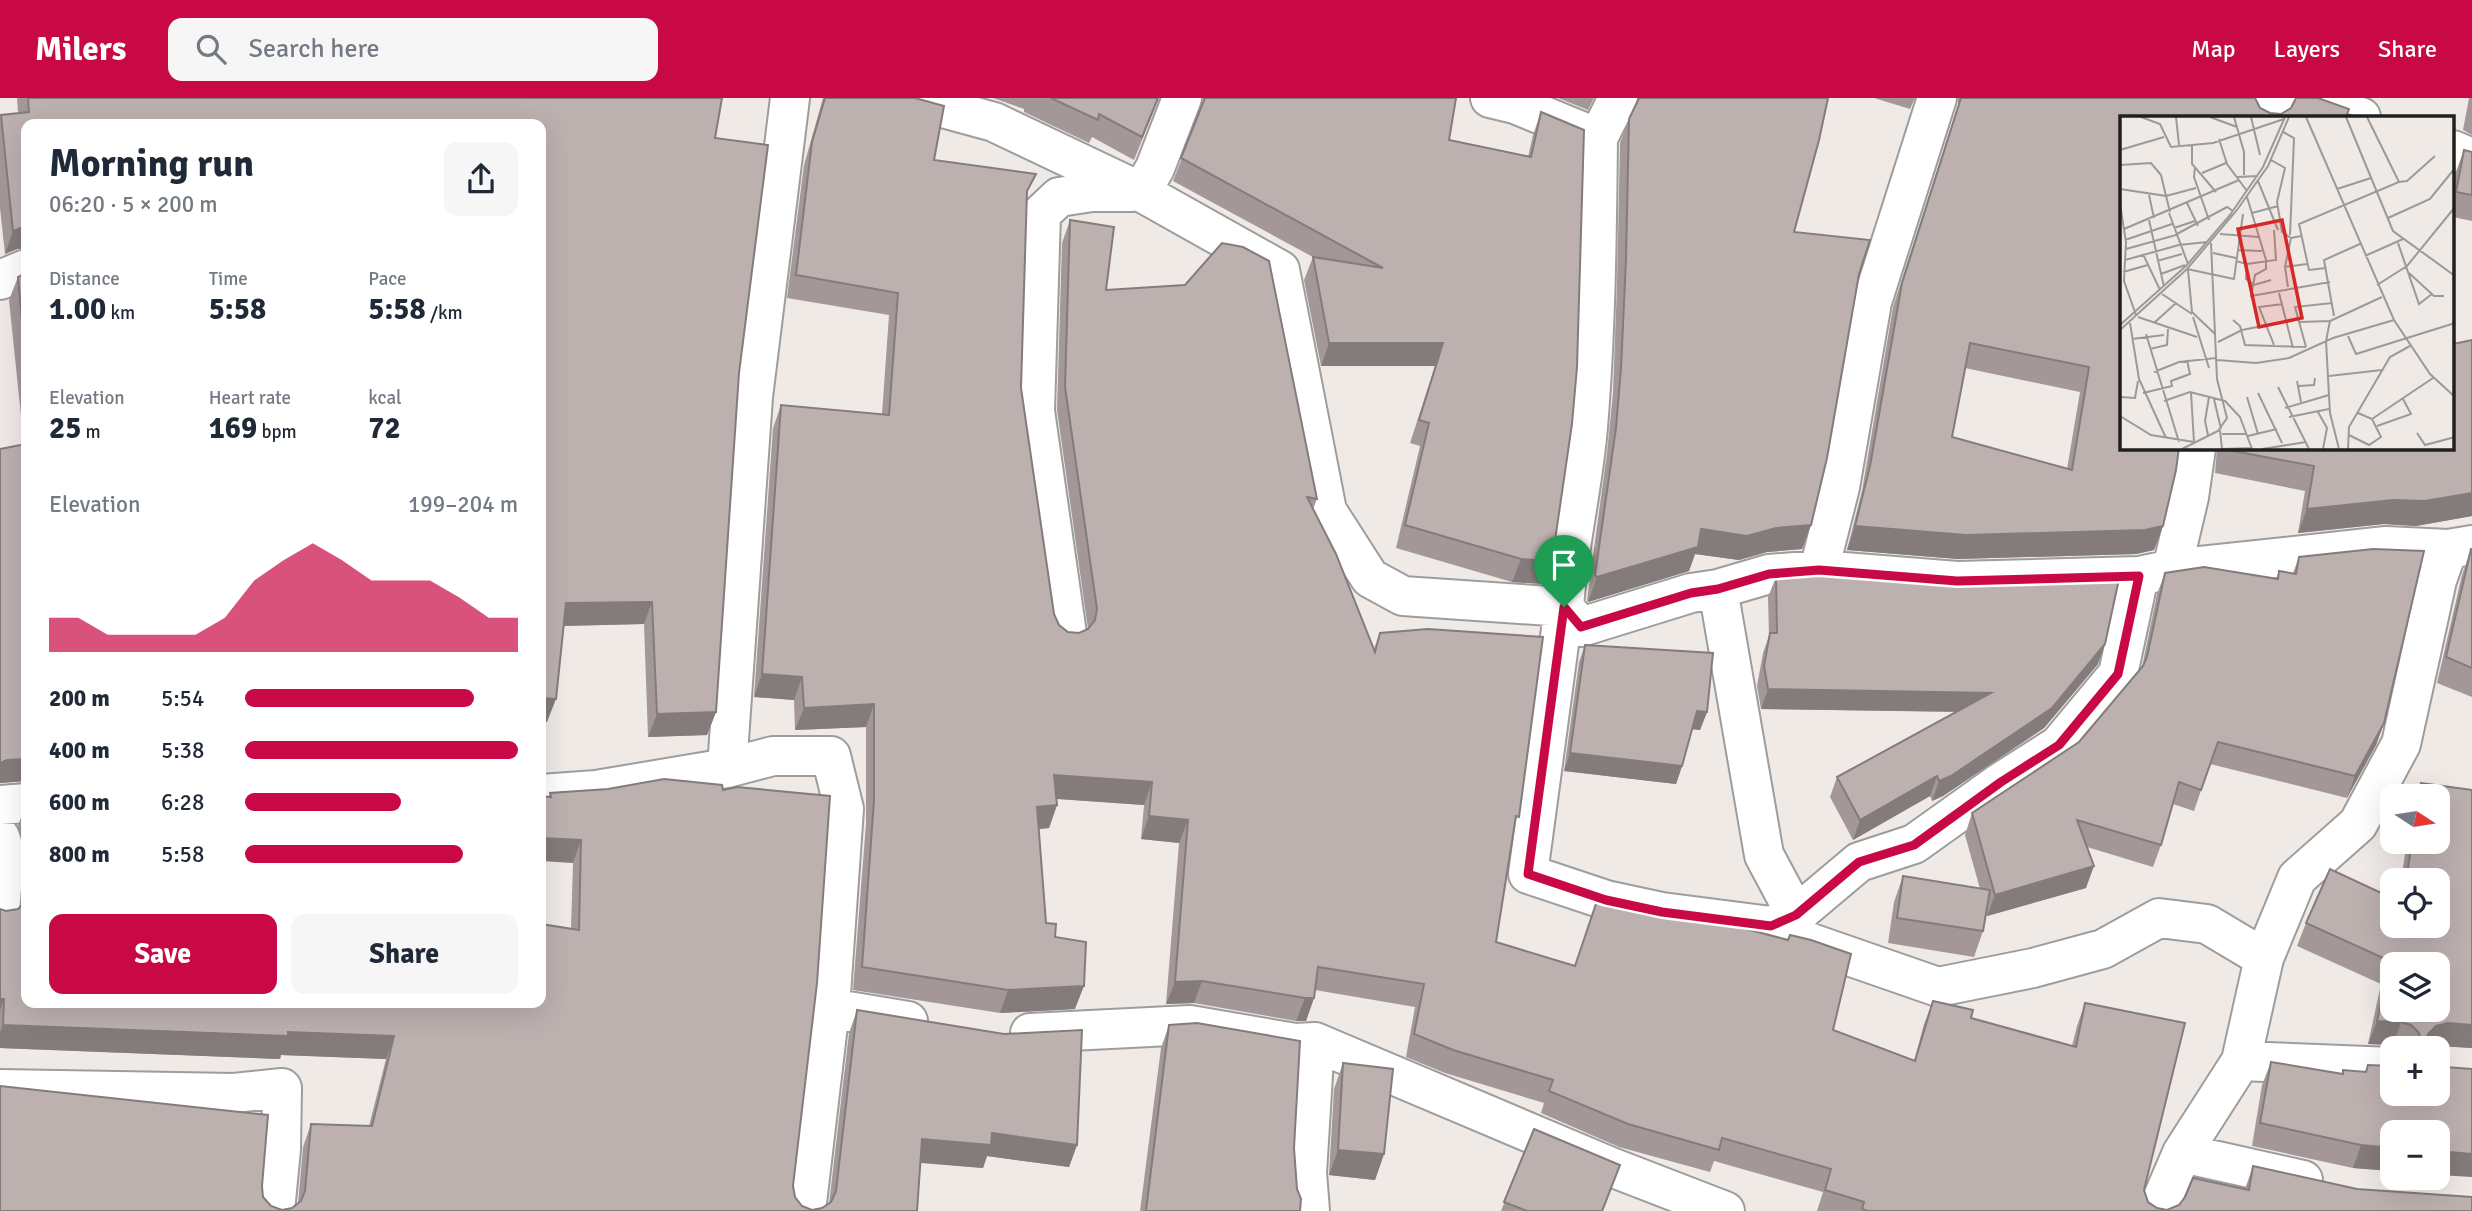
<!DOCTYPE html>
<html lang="en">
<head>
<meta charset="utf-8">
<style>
	:root { --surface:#fff; --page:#f6f6f7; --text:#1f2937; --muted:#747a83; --accent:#c80946 }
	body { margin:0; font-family:Signika,sans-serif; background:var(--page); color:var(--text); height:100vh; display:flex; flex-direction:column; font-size:26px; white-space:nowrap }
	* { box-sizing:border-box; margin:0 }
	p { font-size:23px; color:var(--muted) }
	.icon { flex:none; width:38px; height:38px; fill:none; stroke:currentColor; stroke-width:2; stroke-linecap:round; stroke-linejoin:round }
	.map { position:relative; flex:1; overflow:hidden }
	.details { position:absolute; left:21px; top:21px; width:525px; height:889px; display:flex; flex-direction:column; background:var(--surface); border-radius:14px; box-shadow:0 7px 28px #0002 }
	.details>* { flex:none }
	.needle { width:46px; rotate:102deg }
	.fabs { position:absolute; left:2380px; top:686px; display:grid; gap:14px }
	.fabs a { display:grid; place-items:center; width:70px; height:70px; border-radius:14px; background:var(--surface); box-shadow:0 7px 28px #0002; font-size:35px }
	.pin { position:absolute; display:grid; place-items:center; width:60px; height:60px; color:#fff; margin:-72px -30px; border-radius:50% 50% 50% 0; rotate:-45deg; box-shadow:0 0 7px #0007 }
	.pin .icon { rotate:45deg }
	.round { display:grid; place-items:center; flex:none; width:74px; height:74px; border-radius:14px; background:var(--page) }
	.summary { display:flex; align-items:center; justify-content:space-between; height:119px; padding:0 28px }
	h1 { font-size:38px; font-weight:700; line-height:52px }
	.metrics { display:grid; grid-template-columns:repeat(3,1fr); gap:10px; height:119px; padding:7px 28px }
	.metrics div { display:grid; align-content:center }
	.metrics b { font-size:30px; font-weight:700 }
	.metrics small { font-size:19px; font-weight:400 }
	.metrics p { font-size:19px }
	.chart { height:196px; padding:14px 28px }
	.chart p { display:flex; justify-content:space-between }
	.chart svg { width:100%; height:126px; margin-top:7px; fill:var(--accent); opacity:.7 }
	.button { display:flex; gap:14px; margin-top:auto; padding:14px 28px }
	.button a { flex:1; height:80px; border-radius:14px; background:var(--accent); color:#fff; font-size:28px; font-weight:700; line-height:80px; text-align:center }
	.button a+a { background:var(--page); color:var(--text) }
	ul { padding:0 28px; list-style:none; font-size:23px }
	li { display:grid; grid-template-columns:112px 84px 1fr; align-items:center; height:52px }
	li i { height:18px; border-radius:9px; background:var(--accent) }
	header { display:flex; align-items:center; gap:42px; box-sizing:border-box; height:98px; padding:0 35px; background:var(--accent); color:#fff }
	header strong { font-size:33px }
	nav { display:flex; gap:38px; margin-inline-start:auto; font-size:24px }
	.search { width:490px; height:63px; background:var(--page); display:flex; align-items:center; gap:18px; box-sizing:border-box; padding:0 24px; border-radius:14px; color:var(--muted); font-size:26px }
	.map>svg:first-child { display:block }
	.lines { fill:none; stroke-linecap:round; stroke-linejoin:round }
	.minor-casing { stroke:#9d9d9d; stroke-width:42 }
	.minor { stroke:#fff; stroke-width:38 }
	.wall { fill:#a39897; fill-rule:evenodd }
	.shaded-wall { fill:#847c7b }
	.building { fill:#bdb1b0; stroke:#847c7b; stroke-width:2; fill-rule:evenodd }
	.route-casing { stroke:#fff; stroke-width:14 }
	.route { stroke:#c80946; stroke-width:9 }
	.inset-road { fill:none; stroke:#9d9997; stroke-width:2 }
	.view { fill:#d62828; fill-opacity:0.15; stroke:#d62828; stroke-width:3.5 }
	.inset-edge { fill:none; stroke:#202020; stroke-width:3.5 }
</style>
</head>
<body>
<header>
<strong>Milers</strong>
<div class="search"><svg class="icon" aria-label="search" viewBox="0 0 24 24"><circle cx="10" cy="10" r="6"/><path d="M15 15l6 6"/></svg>Search here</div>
<nav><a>Map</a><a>Layers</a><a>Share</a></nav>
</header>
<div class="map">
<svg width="2472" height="1113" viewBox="0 0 2472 1113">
	<rect width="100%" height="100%" fill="#f0eae7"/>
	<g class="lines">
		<g class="minor-casing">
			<path id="minor" d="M906 0 994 24 1141 94 1280 172 1327 413 1370 480 1403 498 1564 509 1581 529 1691 495 1718 491 1769 476 1819 472 1957 483 2139 478 2172 471 2386 448 2448 451 2472 447
				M1490 0 1515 6 1598 40 1618 0
				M2302 0 2361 19
				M2267 19 2272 0
				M1598 40C1597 137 1596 233 1588 329 1583 390 1568 449 1564 509L1528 776 1606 802 1662 814 1771 828 1814 846 1938 889 2033 870 2103 851 2159 820 2207 826 2264 860
				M2453 52 2472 60
				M1141 94 1155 70 1182 0
				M0 182 26 171
				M2172 471 2189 399 2196 350
				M1819 472 1840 389 1872 204 1937 0
				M1718 491 1764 757 1796 817
				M1067 536 1035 313 1041 116 1059 99 1092 94H1132
				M727 670 753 299 790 0
				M541 696 596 692 727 670 773 658H831L844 711 830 910 806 1113
				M0 707 26 705
				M0 739 5 754 0 814
				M1771 828 1796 817 1859 764 1914 746 2001 684 2059 647 2118 576 2139 478
				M830 910 908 923
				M1030 935 1190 927 1295 945 1315 944 1611 1069 1725 1113
				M2241 963 2392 969
				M0 991 234 995 282 990 281 1051 275 1113
				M2182 1055 2303 1082
				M1310 1113 1307 1075 1315 944
				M2157 1113 2182 1055 2241 963 2264 860 2297 780 2358 726 2401 646 2437 482 2448 451"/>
		</g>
		<use href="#minor" class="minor"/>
	</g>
	<path class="wall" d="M17 0H722L715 40 739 275 716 614 707 637 648 639 644 526 564 528 547 624 541 26H26V150L17 151 5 156 0 110V21L1 17 18 15Z
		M823 0H915L934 62 1027 99 1021 290 1054 516 1059 527 1068 534 1079 535 1088 531 1057 312 1062 145 1070 122 1106 192 1317 401 1313 411 1374 551 1380 535 1514 733 1496 844 1574 868 1788 842 1790 837 1833 932 1914 963 1924 926 1933 903 1971 920 2072 948 2077 928 2085 905 2144 1092 2148 1104 2157 1110 2167 1112 2245 1091 2253 1068 2357 1091 2472 1113H1817L1823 1094 1714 1063 1710 1074 1619 1049 1541 1015 1544 1005 1445 975 1406 959 1415 909 1315 892 1314 900 1306 923H1296L1194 905 1166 906 1179 745 1141 741 1144 707 1056 701 1057 707 1049 730 1039 731 1046 825 1055 839 1075 911 1000 915 853 892 866 725V629L795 632 794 602 754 599 773 330 781 307 882 316 889 217 787 200 804 67Z
		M993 0H1159L1134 62 1092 39 1089 45 1024 14V11Z
		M1203 0H1456L1449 42 1528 59 1533 37 1541 14 1552 463 1544 486 1512 484 1396 450 1420 348 1410 345 1435 268H1321L1304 182 1313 159 1173 83 1203 6Z
		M1558 0H1594L1588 12Z
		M1874 0H1915L1910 11Z
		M1958 0H2255L2260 10 2270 15 2347 16 2122 19 2163 428 2154 452 2136 456 1958 461 1847 452 1862 393 1893 209 1958 7ZM1965 270 2080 294 2067 371 1952 339Z
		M2469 0H2472V37L2463 32Z
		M1629 21 1794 134 1859 176 1811 427 1802 451 1767 454 1739 462 1695 456 1689 473 1588 504 1587 502 1607 355 1613 295 1617 186 1620 45Z
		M2464 52 2472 54V123L2453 119V87L2455 76Z
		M26 175V683L0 685V351L24 347 9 202 18 179Z
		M2472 242V418L2416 428 2384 426 2298 435 2305 393 2215 375 2217 350H2453Z
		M2471 451H2472V599L2437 585 2462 477Z
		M2299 459 2384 625 2376 647 2347 700 2210 666 2194 713 2173 706 2161 747 2153 769 2087 749 2086 790 1987 818 1986 815 1983 833 1974 859 1888 845 1894 804 1903 778 1980 791 1965 737 1972 715 2079 644 2142 569 2157 496 2165 475 2276 481 2279 473 2293 475Z
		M1776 479 2098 566 2044 630 1943 698 1932 703 1930 698 1853 742 1830 699 1837 679 1956 614 1761 611 1757 588 1763 555 1769 538 1768 499Z
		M1585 547 1707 614 1700 632 1692 631 1682 668 1676 686 1564 673 1579 564Z
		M2421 685 2472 692V950L2439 948 2430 950H2403L2393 947 2368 946 2381 886 2297 848 2306 825 2392 828 2438 782H2401L2407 744H2438V698H2416Z
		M723 692 795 1099 802 1108 812 1112 822 1110 829 1106 849 935 857 912 1077 1047 1069 1069 987 1058 983 1070 920 1065 917 1113H0L262 1088 263 1099 271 1108 282 1112 292 1110 298 1106 303 1049 311 1026 369 1028 386 961 281 957 280 961 0 950V811L6 813 18 811 23 807 26 762V905L571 830 573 765 549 699 550 695Z
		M26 705V754L18 728Z
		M1169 927 1294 1050 1297 1091 1300 1113H1140L1161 950Z
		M2271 964 2342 976 2343 972 2365 974 2368 967 2392 1034V1073L2353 1070 2252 1048 2262 987Z
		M1343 965 1384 1056 1375 1082 1329 1077 1334 991Z
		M1534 1031 1611 1092 1603 1113H1501Z"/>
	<path class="shaded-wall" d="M26 128V150L17 151 5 156 13 133Z
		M1329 245H1443L1435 268H1321Z
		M2472 395V418L2416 428 2384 426 2298 435 2307 411Z
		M1811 427 1802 451 1767 454 1739 462 1695 456 1689 473 1588 504 1597 479 1701 431 1776 430Z
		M1855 428H2163L2154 452 2136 456 1958 461 1847 452Z
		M1521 461 1552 463 1544 486 1512 484Z
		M652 504 644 526 558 528 566 505Z
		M2105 546 2098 566 2044 630 1943 698 1932 703 1939 683Z
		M762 576 802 579 794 602 754 599Z
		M1768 591 1991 595 1984 614 1761 611Z
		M541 600 556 601 547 624 541 623Z
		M874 606 866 629 795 632 804 610Z
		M1697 613 1707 614 1700 632 1690 631Z
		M716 614 707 637 648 639 657 616Z
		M2384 625 2376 647 2347 700 2355 678Z
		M1570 655 1682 668 1676 686 1564 673Z
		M26 661V680L25 683 0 685V665L7 662Z
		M1054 677 1152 684 1144 707 1046 700Z
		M1937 678 1930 698 1853 742 1860 722Z
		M1057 707 1049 730 1029 732 1037 709Z
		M1149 718 1188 722 1179 745 1141 741Z
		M541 740 581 742 573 765 541 763Z
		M2094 768 2086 790 1987 818 1995 797Z
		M1202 883 1194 905 1166 906 1175 884Z
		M1084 888 1075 911 1000 915 1008 892Z
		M1305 900H1314L1306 923H1296Z
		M0 901H4L0 912Z
		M2377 923 2401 924 2393 947 2368 946Z
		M2448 925 2472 927V950L2439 948 2430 950H2422L2428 936 2436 928Z
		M3 927 288 934 394 938 386 961 281 957 280 961 0 950V934Z
		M992 1035 1077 1047 1069 1069 987 1058 983 1070 914 1064 922 1041Z
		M2361 1047 2392 1050V1073L2353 1070Z
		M1338 1052 1384 1056 1375 1082 1329 1077Z
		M2438 1053 2472 1056V1079L2438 1077Z"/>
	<path class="building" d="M28 0H722L715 40 768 47 739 275 716 614 657 616 652 504 566 505 556 601 541 600V26H26V128L13 133 1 17 29 14Z
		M825 0H915L944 8 934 62 1036 76 1027 93 1021 290 1054 516 1059 527 1068 534 1079 535 1088 531 1095 522 1097 511 1065 289 1070 122 1114 129 1106 192 1185 187 1222 145 1243 149 1269 163 1317 401 1307 399 1336 456 1375 554 1380 535 1428 531 1543 539 1519 719 1516 718 1496 844 1575 868 1599 797 1689 816 1788 842 1790 837 1811 842 1851 856 1833 932 1915 963 1933 903 1973 912 1971 920 2076 949 2085 905 2185 925 2144 1092 2148 1104 2157 1110 2167 1112 2179 1107 2185 1099 2193 1080 2249 1092 2253 1068 2357 1091 2472 1099V1113H1868L1862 1111 1864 1104 1825 1092 1831 1071 1722 1040 1719 1052 1628 1026 1549 993 1553 982 1453 952 1414 936 1424 886 1318 869 1314 900H1305L1202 883 1175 884 1188 722 1149 718 1152 684 1054 677 1057 707 1037 709 1046 825 1056 826 1055 839 1086 844 1084 888 1008 892 862 869 874 702V606L804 610 802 579 762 576 781 307 889 317 898 195 796 177 812 44Z
		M1051 0H1158L1142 39 1099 16 1098 22Z
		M1205 0H1456L1449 42 1531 59 1541 14 1584 32 1577 269 1572 326 1552 463 1521 461 1405 427 1429 325 1419 322 1443 245H1329L1313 159 1383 170 1181 60Z
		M1639 0H1828L1819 42 1794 134 1870 142 1859 176 1827 360 1811 427 1776 430 1747 438 1701 431 1698 449 1597 479 1595 477 1616 330 1621 270 1626 161 1629 21Z
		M1961 0H2255L2260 10 2270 15 2281 16 2291 10 2296 0H2318L2349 11 2347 16 2357 19H2122V350H2179L2176 372 2163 428 2145 432 1966 437 1855 428 1870 368 1902 185ZM1970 245 2089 269 2072 372 1952 339Z
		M2464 52 2472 54V97L2456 94Z
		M26 175V266L18 179Z
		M2472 242V395L2425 403 2393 402 2307 411 2314 368 2223 351 2453 350V246Z
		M26 346V661L7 662 0 665V351Z
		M2373 451 2424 453 2384 625 2355 678 2218 644 2201 692 2179 684 2161 747 2077 722 2094 768 1995 797 1972 715 2079 644 2143 568 2147 559 2165 475 2204 469 2278 481 2279 473 2296 476 2299 459Z
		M2471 451H2472V570L2446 559Z
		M1826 474 1965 485 2119 481 2105 546 2052 610 1951 678 1939 683 1937 678 1860 722 1837 679 1991 595 1768 591 1764 568 1770 535H1777L1776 479 1780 478Z
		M1585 547 1713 555 1707 614 1697 613 1682 668 1570 655Z
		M664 681 722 687 723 692 737 689 830 698 817 885 793 1088 795 1099 802 1108 812 1112 822 1110 831 1104 836 1093 857 912 1004 936 1082 932 1077 1047 992 1035 991 1047 922 1041 917 1113H0V988L268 1017 262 1088 263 1099 271 1108 282 1112 292 1110 301 1103 305 1093 311 1026 372 1028 394 938 288 934V938L3 927 4 901H0V811L6 813 18 811 26 803V905H541V826L579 832 581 742 541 740V698L551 699 550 695 608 691Z
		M2421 685 2472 692V927L2448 925 2436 928 2428 936 2425 947V950H2421L2422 948 2419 935 2411 927 2401 924 2377 923 2390 863 2306 825 2330 771 2392 800V828H2438V782H2406L2412 744H2438V698H2419ZM2392 866H2438V912H2392Z
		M1903 778 1990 792 1983 833 1897 820Z
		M1197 925 1300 943 1294 1050 1297 1091 1301 1101 1300 1113H1146L1169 927Z
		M2271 964 2343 976V972L2366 974 2368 967 2392 968V996H2438V966L2445 969 2472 971V1056L2438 1053V1034H2392V1050L2361 1047 2260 1025Z
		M1343 965 1393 971 1384 1056 1338 1052Z
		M1534 1031 1620 1067 1602 1113H1527L1504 1104Z"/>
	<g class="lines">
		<g class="route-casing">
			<path id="route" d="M1819 472 1957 483 2139 478 2118 576 2059 647 2001 684 1914 747 1859 764 1796 817 1771 828 1662 814 1606 802 1528 776 1564 509 1581 529 1691 495 1718 491 1769 476Z"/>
		</g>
		<use href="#route" class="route"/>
	</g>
	<g transform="translate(2120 18)">
		<rect width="334" height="334" fill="#f0eae7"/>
		<path class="inset-road" d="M21 1 40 8 51 31 93 27 164 3M56 1 59 29M90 1 117 11M114 1 124 36V59M131 1 140 39M186 1 274 204 310 258 335 281M226 1 273 115 335 160M163 16 174 22 170 119M99 23 107 48 127 75M72 29V48L96 76M0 34 44 21M151 44 165 52 157 86 162 116M0 49 31 47 41 59 46 80 76 72M75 51 74 61 89 104M82 57 106 47M117 61 138 60M138 65 158 114M279 66 287 65 315 40M0 73 46 80 50 96M217 73 251 62M29 79 34 102M127 81 146 144V153L135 159 131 180 210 166M67 87 78 110M0 88 6 126 4 165 16 199M49 97 68 148M132 97 158 90M268 102 310 83 335 52M29 104 44 171M54 112 75 105M4 113 119 64M162 116 171 122 181 120M100 118 139 121M55 119 107 91 113 95M5 124 52 108M278 127 299 188 312 178M59 129 87 126M6 133 56 119M117 134 142 135M93 137 116 142M23 138 40 174M245 140 283 123M5 144 59 129M37 145 62 138M116 145 127 148 126 163 134 169 151 164M127 148 156 144 154 114M165 151 187 148M206 152 189 154 179 108 279 66 247 1M67 153 114 163 123 98M68 154 72 196 95 218M3 156 28 149M289 157 314 180H324M41 158 65 149M257 169 287 150 335 91M168 171 165 151 171 122M159 177 173 232M42 178 72 198M214 200 204 144 240 128M18 201 77 221M73 201 89 252M113 204 120 210 125 229 186 231M179 206 210 205M10 207 19 263 46 322M34 207 56 187M0 209 67 149 110 99 143 51 165 1M0 214 67 153 117 94 148 50 169 1M26 218 59 326M228 220 236 238 335 207M12 223 44 219M98 226 122 214 178 203M154 229 139 191 163 188M186 231 175 191 212 187M30 233 47 229 48 213M97 244 136 247 169 242 213 222 274 204M34 256 59 246 96 242M209 260 262 254M177 265 181 286M179 270 194 269 195 262M158 271 189 333M23 277 52 270 51 265 70 258 67 244M71 277 74 326M138 277 162 327M0 281 15 282 18 265M127 281 138 318M94 283 101 313M44 285 70 276 105 285 120 301 132 333M165 292 209 279M198 296 207 312 203 333M0 300 31 319 74 326M169 301 209 293M252 303 313 262M257 310 291 298 283 283M100 314 102 333 131 332M297 317 305 329 335 321M102 318H126M88 319 85 305 89 281M229 319 249 329 261 321 252 303 238 297M128 320 157 313M62 333 98 315 107 302 97 263 91 127M142 333 186 326M219 333 210 297 206 225 210 205 262 181M228 333 229 311 270 241 290 230"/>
		<path class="view" d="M162 104 182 202 139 211 118 113Z"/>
		<rect width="334" height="334" class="inset-edge"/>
	</g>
</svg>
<div class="fabs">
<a><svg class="needle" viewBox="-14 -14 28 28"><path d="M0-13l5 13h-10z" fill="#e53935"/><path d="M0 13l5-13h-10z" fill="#747a83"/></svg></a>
<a><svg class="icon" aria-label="locate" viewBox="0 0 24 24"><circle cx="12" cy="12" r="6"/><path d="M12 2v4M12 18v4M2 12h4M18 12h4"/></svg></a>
<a><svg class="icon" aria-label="layers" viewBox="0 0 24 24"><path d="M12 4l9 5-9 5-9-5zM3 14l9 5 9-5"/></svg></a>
<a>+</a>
<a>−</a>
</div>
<div class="pin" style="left:1564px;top:509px;background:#1e9e55"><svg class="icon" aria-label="arrive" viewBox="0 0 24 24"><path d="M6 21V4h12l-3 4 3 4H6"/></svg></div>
<section class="details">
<div class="summary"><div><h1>Morning run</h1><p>06:20 · 5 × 200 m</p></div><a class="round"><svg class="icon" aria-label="share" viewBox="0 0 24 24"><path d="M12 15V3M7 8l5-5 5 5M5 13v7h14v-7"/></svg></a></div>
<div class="metrics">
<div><p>Distance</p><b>1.00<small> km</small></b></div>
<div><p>Time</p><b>5:58</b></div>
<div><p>Pace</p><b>5:58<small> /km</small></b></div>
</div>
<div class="metrics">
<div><p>Elevation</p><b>25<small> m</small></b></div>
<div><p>Heart rate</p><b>169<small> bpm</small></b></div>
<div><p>kcal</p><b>72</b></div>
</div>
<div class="chart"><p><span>Elevation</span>199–204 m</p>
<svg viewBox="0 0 160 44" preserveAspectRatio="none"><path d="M0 44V32L10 32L20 38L30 38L40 38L50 38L60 32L70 19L80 12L90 6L100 12L110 19L120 19L130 19L140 25L150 32L160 32V44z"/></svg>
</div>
<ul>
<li><b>200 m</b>5:54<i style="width:84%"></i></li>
<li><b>400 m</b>5:38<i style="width:100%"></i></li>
<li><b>600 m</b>6:28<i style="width:57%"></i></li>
<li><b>800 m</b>5:58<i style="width:80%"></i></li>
</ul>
<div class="button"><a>Save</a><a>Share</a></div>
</section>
</div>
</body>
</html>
